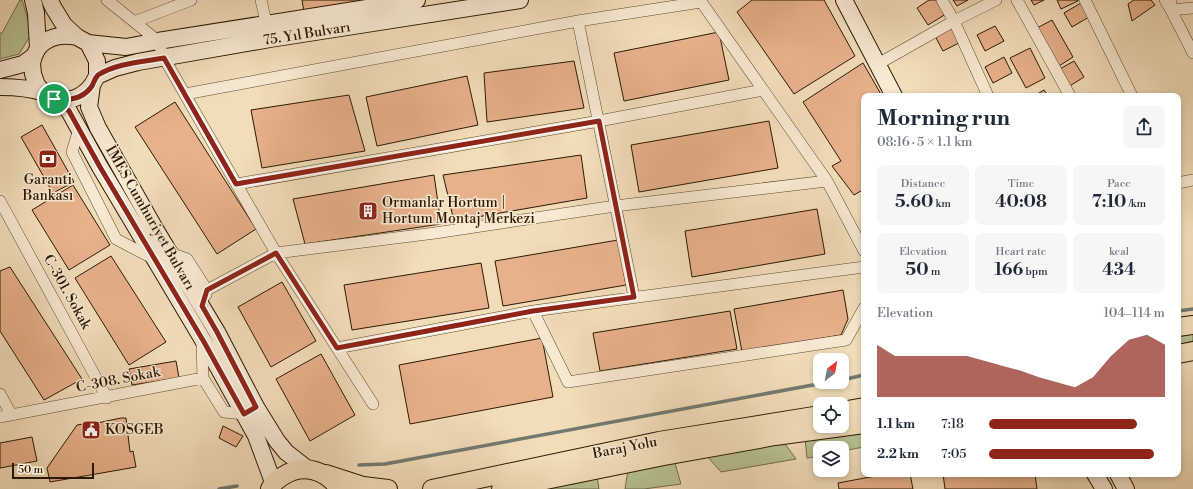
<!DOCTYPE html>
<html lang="en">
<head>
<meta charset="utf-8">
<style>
	:root { --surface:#fff; --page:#f6f6f7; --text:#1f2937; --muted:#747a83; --accent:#8f2418 }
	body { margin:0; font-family:"Libre Bodoni",serif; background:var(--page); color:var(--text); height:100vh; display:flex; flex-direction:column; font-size:15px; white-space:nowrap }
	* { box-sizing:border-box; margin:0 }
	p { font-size:13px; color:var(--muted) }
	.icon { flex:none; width:22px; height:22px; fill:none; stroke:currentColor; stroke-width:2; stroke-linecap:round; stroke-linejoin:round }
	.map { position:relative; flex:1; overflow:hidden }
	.panel { position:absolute; left:861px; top:93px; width:320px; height:384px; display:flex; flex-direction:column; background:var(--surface); border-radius:8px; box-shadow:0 2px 6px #0003 }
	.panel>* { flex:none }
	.needle { width:26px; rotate:32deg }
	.fabs { position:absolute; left:813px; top:353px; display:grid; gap:8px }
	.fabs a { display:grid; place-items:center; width:36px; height:36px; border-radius:8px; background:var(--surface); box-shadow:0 2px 6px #0003; font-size:20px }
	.scale { position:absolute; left:12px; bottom:10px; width:82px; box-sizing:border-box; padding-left:4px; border:2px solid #2c1902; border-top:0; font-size:11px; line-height:14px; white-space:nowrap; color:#2c1902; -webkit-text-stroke:3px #f7e9d2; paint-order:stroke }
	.pin { position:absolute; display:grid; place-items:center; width:34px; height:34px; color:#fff; margin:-17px; border:2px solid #fff; border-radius:50%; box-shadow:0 1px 4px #0007 }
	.round { display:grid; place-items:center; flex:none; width:42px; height:42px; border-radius:8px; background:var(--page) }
	.headline { display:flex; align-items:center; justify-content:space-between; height:68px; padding:0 16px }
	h1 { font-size:22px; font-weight:800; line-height:30px }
	.figures { display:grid; grid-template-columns:repeat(3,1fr); gap:6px; height:68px; padding:4px 16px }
	.figures div { display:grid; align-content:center; border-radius:8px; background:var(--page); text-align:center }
	.figures b { font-size:17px; font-weight:800 }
	.figures small { font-size:11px; font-weight:400 }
	.figures p { font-size:11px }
	.chart { height:112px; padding:8px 16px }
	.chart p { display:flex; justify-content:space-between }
	.chart svg { width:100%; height:72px; margin-top:4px; fill:var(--accent); opacity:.7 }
	ul { padding:0 16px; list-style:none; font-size:13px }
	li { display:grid; grid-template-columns:64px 48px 1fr; align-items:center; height:30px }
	li i { height:10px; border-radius:5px; background:var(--accent) }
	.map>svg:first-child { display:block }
	.green { fill:#b8c291; stroke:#726e4a }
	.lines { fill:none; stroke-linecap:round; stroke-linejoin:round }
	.stream { stroke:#717a70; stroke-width:3.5 }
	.building { fill:#e7b18c; stroke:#2c1902 }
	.street-casing { stroke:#5e4a30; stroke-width:12 }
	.secondary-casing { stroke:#2c1902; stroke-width:18 }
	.primary-casing { stroke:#2c1902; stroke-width:20 }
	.street { stroke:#f7e9d2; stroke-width:11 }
	.secondary { stroke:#f7e9d2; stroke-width:16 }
	.primary { stroke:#f2ddb9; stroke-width:18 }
	.route-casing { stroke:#fff; stroke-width:8 }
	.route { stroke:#8f2418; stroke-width:5 }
	.labels { text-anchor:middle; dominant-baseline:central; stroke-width:3; stroke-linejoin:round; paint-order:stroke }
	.street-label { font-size:14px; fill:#2c1902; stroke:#f7e9d2 }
	.poi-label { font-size:14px; fill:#2c1902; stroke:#f7e9d2; text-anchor:start }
</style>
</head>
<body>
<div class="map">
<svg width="1193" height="489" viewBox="0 0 1193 489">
	<rect width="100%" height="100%" fill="#f2ddb9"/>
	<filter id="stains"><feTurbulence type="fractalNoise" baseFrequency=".005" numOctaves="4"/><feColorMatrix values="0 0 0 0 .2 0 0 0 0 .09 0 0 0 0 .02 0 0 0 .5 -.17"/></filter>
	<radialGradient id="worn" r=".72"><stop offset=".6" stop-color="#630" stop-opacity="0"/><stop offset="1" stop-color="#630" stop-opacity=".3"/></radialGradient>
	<path class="green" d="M20 0H22L32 33 19 54 0 59V33H2Z
		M1193 331V341L1178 345V334Z
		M864 430V447L842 451V448H820V456L807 458 805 439Z
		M783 441 796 459 721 472 706 455Z
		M675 463 681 484 644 489H625L628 470Z
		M597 476 599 489H544Z"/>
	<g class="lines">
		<path class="stream" d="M1178 311 1193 309
			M842 380 864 375
			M359 465 385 464 829 382
			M219 489 237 486"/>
	</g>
	<path class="building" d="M302 0H372L304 12Z
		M752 0H824L855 56 794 94 737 12Z
		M929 0H937L946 14 928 25 917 8Z
		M953 0H968L957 6Z
		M1031 0H1044L1034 5Z
		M1057 0H1078V1L1061 9Z
		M1134 0H1151L1155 5 1132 21 1128 4Z
		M1081 3 1089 17 1072 27 1064 13Z
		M1052 20 1073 57 1059 66 1037 28Z
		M953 26 961 42 943 51 935 36Z
		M995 26 1004 41 985 51 977 35Z
		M719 32 729 80 624 101 614 53Z
		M1030 48 1045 78 1026 88 1010 58Z
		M1004 57 1012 73 993 83 985 67Z
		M574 61 584 108 487 122 484 73Z
		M1074 61 1084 77 1068 87 1058 70Z
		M863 63 882 96H864V189L854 195 832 166 841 161 803 102Z
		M467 76 478 125 377 146 366 97Z
		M1044 90 1048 96H1034Z
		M349 95 365 151 262 168 251 110Z
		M175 102 256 229 217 254 135 127Z
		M769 121 778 168 639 192 631 145Z
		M42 125 74 182 53 193 21 137Z
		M581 155 587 198 454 221 443 175Z
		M434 175 441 224 305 244 293 199Z
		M73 185 110 245 69 270 32 210Z
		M817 209 825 254 692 277 685 231Z
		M618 240 626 285 503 306 495 261Z
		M111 256 166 342 129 365 75 278Z
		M481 263 489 308 352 330 344 285Z
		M10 267 82 379 44 400 0 331V271Z
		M282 282 316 341 271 367 238 307Z
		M843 290 848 319 841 335 742 352 734 309Z
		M730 311 737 349 600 371 593 333Z
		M542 338 553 397 410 424 399 365Z
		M321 354 355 415 310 441 276 379Z
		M176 361 179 378 132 385 129 369Z
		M121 418H126L130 452 133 451 136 467 50 482 47 468 77 425 83 424V426Z
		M223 426 243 436 236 447 219 438Z
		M32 437 37 461 0 468V443Z
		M886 474H910L913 489H839L838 483Z
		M943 474H1035L1037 489H945Z"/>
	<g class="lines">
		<g class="street-casing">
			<path id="street" d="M107 0 158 41 164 58 276 253 337 348
				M261 0 268 31
				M700 0 827 181
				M942 0 954 21 988 96
				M1017 0 1070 96
				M1085 0 1132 96
				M1165 0 1171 10 1193 53
				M1171 3V10L1193 8
				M578 21 701 2
				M134 22 191 0
				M878 64 954 21 996 0
				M185 94 578 21 634 297
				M79 129 72 152 116 239 156 260 170 253 187 259 207 290 206 295
				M1178 183 1193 180
				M237 184 599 121 763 90
				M0 201 107 398
				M207 290 276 253 435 233 615 206 827 181 864 251
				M533 311 864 267
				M203 378 224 412 244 414
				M0 394 11 414
				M373 404 337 348 533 311 568 382 846 340 864 308
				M0 417 203 378 202 341"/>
		</g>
		<g class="secondary-casing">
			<path id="secondary" d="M33 0 36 13 38 48 34 56 32 63 33 74 37 85 44 93 61 103 69 111 100 167 204 342 256 436 273 482
				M50 0 53 7 64 25 77 37 88 43 97 61V76L92 85 89 107 98 128 154 227 217 332 256 407 277 441 286 452 309 470
				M844 0 894 96
				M88 43 126 47 158 41 417 0
				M38 48C48 36 62 34 77 37
				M0 70 23 64 34 56
				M97 76 115 68 138 62 270 39 520 0
				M0 87C15 87 30 88 44 93
				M54 99C70 102 82 98 92 85
				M1095 474 1104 489
				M1118 474 1126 489"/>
		</g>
		<g class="primary-casing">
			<path id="primary" d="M1178 327 1193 325
				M1178 354 1193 351
				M842 411 864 407
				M326 474 363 486 388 489
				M270 489C273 482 277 480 283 476 303 463 326 470 339 489
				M432 489 659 441 820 415
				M501 489 664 456 775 436 864 424"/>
		</g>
		<use href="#street" class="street"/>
		<use href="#secondary" class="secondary"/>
		<use href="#primary" class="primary"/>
	</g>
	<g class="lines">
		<g class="route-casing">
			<path id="route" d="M164 58 236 184 599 121 634 297 533 311 337 348 276 253 207 290 202 306 217 332 256 407 244 414 204 342 100 167 69 111 54 99C68 101 83 99 92 86 94 82 95 78 98 75 117 63 143 62 164 58Z"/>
		</g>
		<use href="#route" class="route"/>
	</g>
	<defs>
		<g id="bank-square" transform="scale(1)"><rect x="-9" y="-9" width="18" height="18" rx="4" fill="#8f2418" stroke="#f7e9d2"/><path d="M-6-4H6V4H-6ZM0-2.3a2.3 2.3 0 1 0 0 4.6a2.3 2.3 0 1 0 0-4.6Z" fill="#fff"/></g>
		<g id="building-square" transform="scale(1)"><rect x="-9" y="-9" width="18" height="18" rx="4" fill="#8f2418" stroke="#f7e9d2"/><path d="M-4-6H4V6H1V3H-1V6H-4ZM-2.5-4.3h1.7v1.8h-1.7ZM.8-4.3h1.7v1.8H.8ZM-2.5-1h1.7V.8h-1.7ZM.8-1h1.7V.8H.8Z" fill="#fff"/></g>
		<g id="civic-square" transform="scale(1)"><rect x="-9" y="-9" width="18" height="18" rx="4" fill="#8f2418" stroke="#f7e9d2"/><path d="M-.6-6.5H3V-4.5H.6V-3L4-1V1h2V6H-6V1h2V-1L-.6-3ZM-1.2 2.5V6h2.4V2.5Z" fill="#fff"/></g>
	</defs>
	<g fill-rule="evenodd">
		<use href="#bank-square" x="48" y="159"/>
		<use href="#building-square" x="368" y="211"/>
		<use href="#civic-square" x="91" y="430"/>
	</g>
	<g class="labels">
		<g class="street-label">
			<text transform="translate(307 34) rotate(-9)">75. Yıl Bulvarı</text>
			<text transform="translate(150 218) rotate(60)">İMES Cumhuriyet Bulvarı</text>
			<text transform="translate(67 292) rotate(61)">C-301. Sokak</text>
			<text transform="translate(118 380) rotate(-11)">C-308. Sokak</text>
			<text transform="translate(625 448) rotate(-11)">Baraj Yolu</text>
		</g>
		<g class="poi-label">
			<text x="48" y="180" text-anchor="middle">Garanti<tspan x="48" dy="16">Bankası</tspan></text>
			<text x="382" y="203">Ormanlar Hortum |<tspan x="382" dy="16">Hortum Montaj Merkezi</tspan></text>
			<text x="105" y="430">KOSGEB</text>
		</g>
	</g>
	<rect width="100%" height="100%" filter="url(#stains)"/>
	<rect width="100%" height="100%" fill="url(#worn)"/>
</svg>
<div class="fabs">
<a><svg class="needle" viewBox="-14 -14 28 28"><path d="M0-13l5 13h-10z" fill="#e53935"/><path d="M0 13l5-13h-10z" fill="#747a83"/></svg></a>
<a><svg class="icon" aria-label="locate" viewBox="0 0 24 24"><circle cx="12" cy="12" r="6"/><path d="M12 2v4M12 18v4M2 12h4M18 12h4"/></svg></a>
<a><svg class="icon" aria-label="layers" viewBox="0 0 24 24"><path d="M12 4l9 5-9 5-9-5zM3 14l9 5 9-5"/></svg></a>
</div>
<div class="scale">50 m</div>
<div class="pin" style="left:54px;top:99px;background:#1e9e55"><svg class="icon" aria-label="arrive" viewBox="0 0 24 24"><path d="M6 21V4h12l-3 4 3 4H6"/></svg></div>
<section class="panel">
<div class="headline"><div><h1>Morning run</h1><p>08:16 · 5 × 1.1 km</p></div><a class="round"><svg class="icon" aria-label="share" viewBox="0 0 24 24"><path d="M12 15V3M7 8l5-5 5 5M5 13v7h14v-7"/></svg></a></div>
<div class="figures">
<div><p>Distance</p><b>5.60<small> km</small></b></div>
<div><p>Time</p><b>40:08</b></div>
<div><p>Pace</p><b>7:10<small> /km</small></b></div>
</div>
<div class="figures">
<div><p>Elevation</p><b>50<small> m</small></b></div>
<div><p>Heart rate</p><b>166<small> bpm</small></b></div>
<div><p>kcal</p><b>434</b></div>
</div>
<div class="chart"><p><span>Elevation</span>104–114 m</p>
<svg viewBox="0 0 160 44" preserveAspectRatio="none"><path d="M0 44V12L10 19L20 19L30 19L40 19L50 19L60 22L70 25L80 28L90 32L100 35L110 38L120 32L130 19L140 9L150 6L160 12V44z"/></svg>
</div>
<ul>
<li><b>1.1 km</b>7:18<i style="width:84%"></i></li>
<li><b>2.2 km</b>7:05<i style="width:94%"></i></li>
</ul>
</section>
</div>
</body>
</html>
